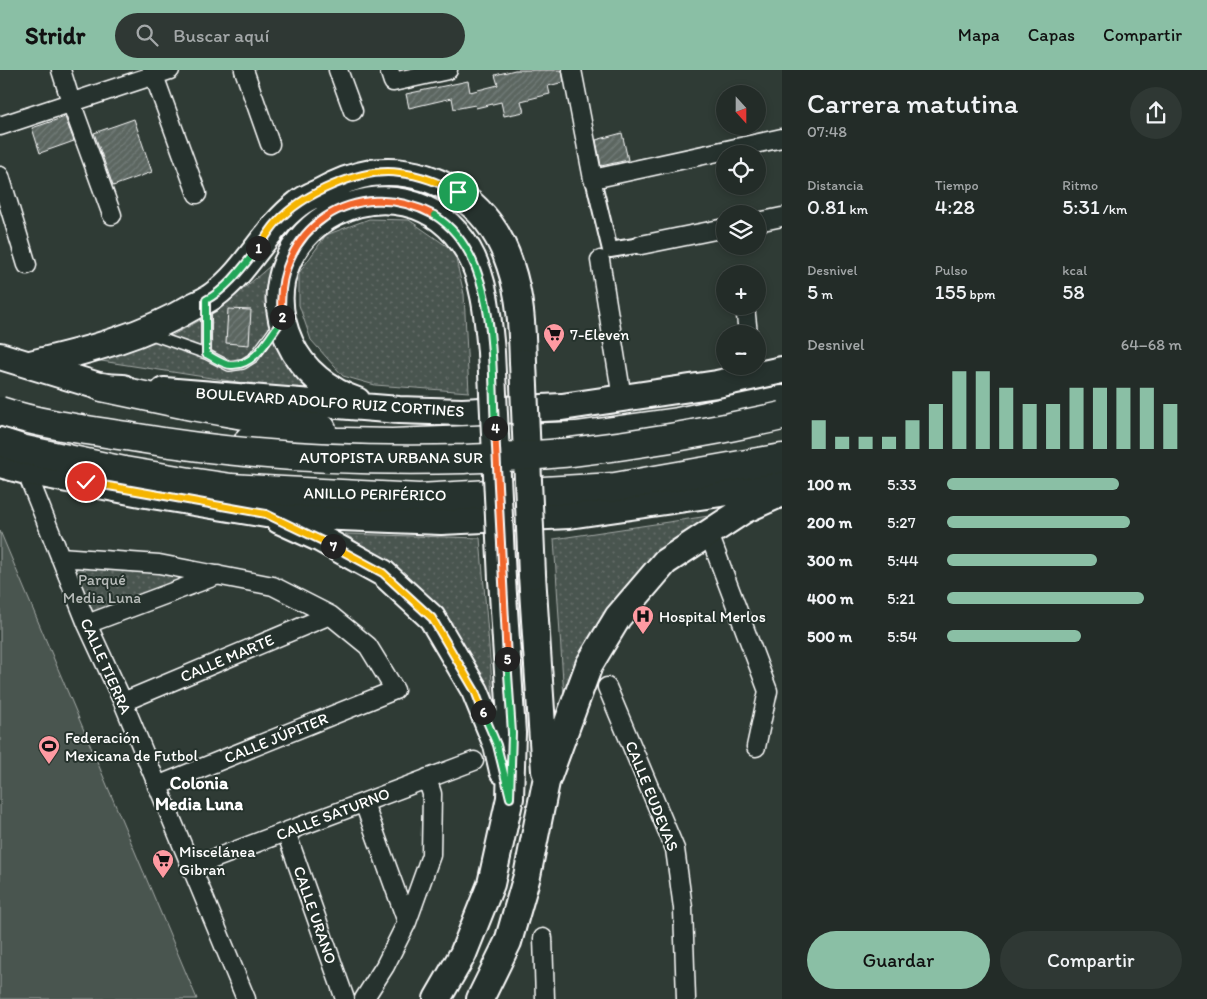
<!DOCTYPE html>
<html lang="es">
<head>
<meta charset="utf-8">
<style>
	:root { --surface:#232c28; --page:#2f3834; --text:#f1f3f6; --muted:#a3a7a8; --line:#404845; --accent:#8abfa5 }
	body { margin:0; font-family:Itim,sans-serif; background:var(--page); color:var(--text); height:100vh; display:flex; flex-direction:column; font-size:19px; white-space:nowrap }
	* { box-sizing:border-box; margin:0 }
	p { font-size:16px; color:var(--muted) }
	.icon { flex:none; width:28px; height:28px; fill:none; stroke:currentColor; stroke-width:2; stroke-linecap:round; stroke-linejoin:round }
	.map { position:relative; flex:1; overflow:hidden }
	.panel { display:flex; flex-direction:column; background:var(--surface); width:425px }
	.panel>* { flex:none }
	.needle { width:32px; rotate:159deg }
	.tools { position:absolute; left:716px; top:15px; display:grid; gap:10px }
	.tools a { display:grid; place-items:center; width:50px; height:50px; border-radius:50%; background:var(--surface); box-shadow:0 2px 8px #0003,0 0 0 1px var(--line); font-size:25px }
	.pin { position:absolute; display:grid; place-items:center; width:42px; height:42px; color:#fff; margin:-21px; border:2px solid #fff; border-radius:50%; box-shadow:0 1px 5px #0007 }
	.km { position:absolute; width:25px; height:25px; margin:-12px; border-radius:50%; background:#222; color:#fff; font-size:14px; line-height:25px; text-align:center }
	.round { display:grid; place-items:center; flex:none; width:52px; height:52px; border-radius:26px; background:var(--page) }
	.headline { display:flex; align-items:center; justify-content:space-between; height:85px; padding:0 25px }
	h1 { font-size:28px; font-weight:600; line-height:38px }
	.stats { display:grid; grid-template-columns:repeat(3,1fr); gap:8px; height:85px; padding:5px 25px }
	.stats div { display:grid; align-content:center }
	.stats b { font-size:21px; font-weight:600 }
	.stats small { font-size:14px; font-weight:400 }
	.stats p { font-size:14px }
	.chart { height:140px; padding:10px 25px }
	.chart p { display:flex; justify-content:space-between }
	.chart svg { width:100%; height:90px; margin-top:5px; stroke:var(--accent); stroke-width:6 }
	.cta { display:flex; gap:10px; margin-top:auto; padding:10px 25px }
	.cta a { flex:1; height:58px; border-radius:30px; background:var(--accent); color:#111; font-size:20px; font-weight:600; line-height:58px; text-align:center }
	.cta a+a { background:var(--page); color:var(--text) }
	ul { padding:0 25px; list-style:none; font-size:16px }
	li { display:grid; grid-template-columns:80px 60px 1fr; align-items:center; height:38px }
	li i { height:12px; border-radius:6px; background:var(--accent) }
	header { display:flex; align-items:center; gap:30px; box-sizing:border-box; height:70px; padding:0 25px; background:var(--accent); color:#111 }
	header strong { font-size:24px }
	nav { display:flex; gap:28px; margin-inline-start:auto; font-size:18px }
	.search { width:350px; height:45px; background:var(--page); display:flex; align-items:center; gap:12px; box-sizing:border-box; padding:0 18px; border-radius:28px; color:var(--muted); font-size:19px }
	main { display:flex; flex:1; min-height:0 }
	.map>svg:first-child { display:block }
	.grass { fill:url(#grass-dots); stroke:#a4aaa7 }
	.pitch { fill:#4a544f; stroke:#a4aaa7 }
	.building { fill:url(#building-hatch); stroke:#fff }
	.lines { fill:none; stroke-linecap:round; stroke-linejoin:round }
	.service-casing { stroke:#fff; stroke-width:12 }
	.pedestrian-casing { stroke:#fff; stroke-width:18 }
	.minor-casing { stroke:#fff; stroke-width:21 }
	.secondary-casing { stroke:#fff; stroke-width:30 }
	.motorway-casing { stroke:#fff; stroke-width:31 }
	.service { stroke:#26332d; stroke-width:9 }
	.pedestrian { stroke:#26332d; stroke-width:14 }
	.minor { stroke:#26332d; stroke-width:18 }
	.secondary { stroke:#26332d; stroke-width:26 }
	.motorway { stroke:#26332d; stroke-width:28 }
	.secondary-bridge-casing { stroke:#fff; stroke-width:30; stroke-linecap:butt }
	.motorway-bridge-casing { stroke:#fff; stroke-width:31; stroke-linecap:butt }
	.secondary-bridge { stroke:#26332d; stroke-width:26 }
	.motorway-bridge { stroke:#26332d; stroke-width:28 }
	.split-1-casing { stroke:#fff; stroke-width:10 }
	.split-2-casing { stroke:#fff; stroke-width:10 }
	.split-3-casing { stroke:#fff; stroke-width:10 }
	.split-4-casing { stroke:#fff; stroke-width:10 }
	.split-5-casing { stroke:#fff; stroke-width:10 }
	.split-6-casing { stroke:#fff; stroke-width:10 }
	.split-7-casing { stroke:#fff; stroke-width:10 }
	.split-8-casing { stroke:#fff; stroke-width:10 }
	.split-1 { stroke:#f5b400; stroke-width:6 }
	.split-2 { stroke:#22a559; stroke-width:6 }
	.split-3 { stroke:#f0652b; stroke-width:6 }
	.split-4 { stroke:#22a559; stroke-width:6 }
	.split-5 { stroke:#f0652b; stroke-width:6 }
	.split-6 { stroke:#22a559; stroke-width:6 }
	.split-7 { stroke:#f5b400; stroke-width:6 }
	.split-8 { stroke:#f5b400; stroke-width:6 }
	.labels { text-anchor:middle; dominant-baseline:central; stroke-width:4; stroke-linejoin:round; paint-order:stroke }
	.poi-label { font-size:16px; fill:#fff; stroke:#26332d; text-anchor:start }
	.street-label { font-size:16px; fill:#fff; stroke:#26332d }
	.park-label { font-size:16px; fill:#b7bbb9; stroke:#26332d }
	.neighbourhood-label { font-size:18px; font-weight:bold; fill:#fff; stroke:#26332d }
</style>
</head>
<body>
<header>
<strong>Stridr</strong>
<div class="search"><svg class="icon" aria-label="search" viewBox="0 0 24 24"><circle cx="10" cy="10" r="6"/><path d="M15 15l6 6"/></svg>Buscar aquí</div>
<nav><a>Mapa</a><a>Capas</a><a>Compartir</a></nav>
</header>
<main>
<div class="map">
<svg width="782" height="929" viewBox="0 0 782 929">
	<defs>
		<pattern id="grass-dots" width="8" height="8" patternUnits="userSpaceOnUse" patternTransform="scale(1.25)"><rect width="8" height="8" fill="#4a544f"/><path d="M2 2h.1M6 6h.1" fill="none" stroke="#656e69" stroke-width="1.8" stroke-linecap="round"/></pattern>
		<pattern id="building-hatch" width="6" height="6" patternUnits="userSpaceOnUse" patternTransform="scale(1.25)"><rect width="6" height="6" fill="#5b6661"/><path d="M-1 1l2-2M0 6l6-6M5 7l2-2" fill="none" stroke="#747d79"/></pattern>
	</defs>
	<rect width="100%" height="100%" fill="#2f3b35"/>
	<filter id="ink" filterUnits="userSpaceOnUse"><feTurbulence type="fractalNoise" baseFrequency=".02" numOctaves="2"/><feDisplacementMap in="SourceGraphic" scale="10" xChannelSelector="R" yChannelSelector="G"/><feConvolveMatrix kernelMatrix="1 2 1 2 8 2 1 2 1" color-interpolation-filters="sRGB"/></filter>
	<g filter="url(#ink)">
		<path class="grass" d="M369 149 409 150 454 181 464 224 469 322 375 315 343 306 311 270 299 235V203L326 165Z
			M270 196C269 229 268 266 287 295 293 306 305 315 314 324L95 290 171 266 219 240Z
			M722 444 678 470 565 643 554 469Z
			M345 464 480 468 496 660 392 495Z
			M60 487 218 505 87 554Z"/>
		<path class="pitch" d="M0 461 197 929H0Z"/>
		<path class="building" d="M515 0H562L564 12 548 16 550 24 521 31 524 42 504 46 501 32 476 38 475 35 454 39 452 28 409 38 406 24 468 11 470 22 498 15 495 5Z
			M65 47 74 71 40 83 32 58Z
			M134 49 152 102 113 116 94 63Z
			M622 63 628 90 601 96 596 70Z
			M228 239 251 240 249 275 226 273Z"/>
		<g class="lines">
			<g class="service-casing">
				<path id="service" d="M206 234V284
					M149 264 206 284 229 296 243 294 254 287 280 252"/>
			</g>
			<g class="pedestrian-casing">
				<path id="pedestrian" d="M593 109 610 180 641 175"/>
			</g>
			<g class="minor-casing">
				<path id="minor" d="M61 0 71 32 112 145
					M152 0 197 124
					M244 0 270 74
					M338 0 353 41
					M389 0 393 12 448 0
					M572 0 593 109 782 68
					M0 56 170 0
					M0 106 27 195
					M758 152 782 147
					M641 175 725 158
					M600 190 622 328
					M745 236 748 264
					M26 401 87 554 123 632 246 929
					M709 464 768 621 756 677
					M60 487 159 494 273 516 330 545 368 576 395 620 157 716
					M87 554 218 505
					M607 617 675 779 683 838 686 929
					M123 632 330 545
					M364 733 407 852
					M286 762 345 929
					M192 797 474 691
					M543 868 545 929
					M364 929 385 896 407 852 431 785 432 724 427 708"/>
			</g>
			<g class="secondary-casing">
				<path id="secondary" d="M0 286 102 317 123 318
					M30 294C87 281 144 266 194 236 200 233 208 230 214 225 248 200 265 159 298 134 304 129 311 126 318 123 334 114 353 106 371 103 434 95 491 134 510 195 521 228 522 258 523 292
					M164 321 399 340 462 342 562 337 717 314 782 300
					M357 331C329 322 302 300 290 273 237 157 403 72 468 180 485 209 488 249 491 282
					M0 394 26 401 146 424 266 444 441 451 569 445 782 414
					M279 450 321 469 383 503 432 548 475 621 497 675 503 701
					M532 505 545 701
					M437 929 463 884 491 814 510 728 512 663 502 509
					M480 929 508 872 527 806 546 712 589 595 618 547 665 492 744 440 782 423"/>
			</g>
			<g class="motorway-casing">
				<path id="motorway" d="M102 317 192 336 322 359
					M249 370 392 373 576 366 678 352 782 330
					M0 372 25 380 124 401 190 412 231 418 283 421 419 428 615 417 782 388"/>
			</g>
			<use href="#service" class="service"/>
			<use href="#pedestrian" class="pedestrian"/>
			<use href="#minor" class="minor"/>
			<use href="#secondary" class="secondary"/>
			<use href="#motorway" class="motorway"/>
			<g class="secondary-bridge-casing">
				<path id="secondary-bridge" d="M491 282 502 509
					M523 292 532 505"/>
			</g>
			<g class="motorway-bridge-casing">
				<path id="motorway-bridge" d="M0 341C43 355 88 360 132 367 242 386 353 392 464 389 500 387 536 386 571 382 642 374 712 362 782 346"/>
			</g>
			<use href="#secondary-bridge" class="secondary-bridge"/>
			<use href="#motorway-bridge" class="motorway-bridge"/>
		</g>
	</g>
	<g class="lines" filter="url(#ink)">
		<g class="split-1-casing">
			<path id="split-1" d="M258 178C264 170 269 161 276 153 302 124 361 97 400 103 421 105 439 113 458 122"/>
		</g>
		<g class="split-2-casing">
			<path id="split-2" d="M258 178C243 197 227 219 206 230V284C213 287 223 295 231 295 255 297 269 267 282 250V247"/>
		</g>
		<g class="split-3-casing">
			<path id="split-3" d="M282 247C272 159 356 103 434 145"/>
		</g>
		<g class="split-4-casing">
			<path id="split-4" d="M434 145C499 185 491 292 495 358"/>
		</g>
		<g class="split-5-casing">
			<path id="split-5" d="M495 358 507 589"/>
		</g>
		<g class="split-6-casing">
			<path id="split-6" d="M483 642 497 675 510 728 512 663 507 589"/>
		</g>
		<g class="split-7-casing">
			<path id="split-7" d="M333 476 383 503 432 548 475 621 483 642"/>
		</g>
		<g class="split-8-casing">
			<path id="split-8" d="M86 412 266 444 333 476"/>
		</g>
		<use href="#split-1" class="split-1"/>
		<use href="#split-2" class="split-2"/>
		<use href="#split-3" class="split-3"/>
		<use href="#split-4" class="split-4"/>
		<use href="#split-5" class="split-5"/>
		<use href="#split-6" class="split-6"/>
		<use href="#split-7" class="split-7"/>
		<use href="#split-8" class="split-8"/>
	</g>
	<defs>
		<g id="supermarket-pin" transform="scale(1.125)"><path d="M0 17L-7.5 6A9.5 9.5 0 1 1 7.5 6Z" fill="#ff9aa2" stroke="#26332d"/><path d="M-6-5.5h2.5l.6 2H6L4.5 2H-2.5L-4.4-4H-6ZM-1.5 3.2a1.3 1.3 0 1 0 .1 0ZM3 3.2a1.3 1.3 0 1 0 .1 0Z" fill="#111"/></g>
		<g id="hospital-pin" transform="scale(1.125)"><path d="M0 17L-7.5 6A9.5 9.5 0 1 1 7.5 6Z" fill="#ff9aa2" stroke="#26332d"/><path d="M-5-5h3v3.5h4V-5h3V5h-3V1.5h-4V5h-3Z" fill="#111"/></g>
		<g id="stadium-pin" transform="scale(1.125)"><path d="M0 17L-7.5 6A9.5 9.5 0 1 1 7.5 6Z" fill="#ff9aa2" stroke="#26332d"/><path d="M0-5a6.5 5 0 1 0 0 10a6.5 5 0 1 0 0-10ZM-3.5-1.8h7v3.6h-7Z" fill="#111"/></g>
	</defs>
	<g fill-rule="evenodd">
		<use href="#supermarket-pin" x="554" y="264"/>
		<use href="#hospital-pin" x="643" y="546"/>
		<use href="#stadium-pin" x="49" y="676"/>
		<use href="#supermarket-pin" x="163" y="790"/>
	</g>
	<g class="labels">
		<g class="poi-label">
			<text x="570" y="264">7-Eleven</text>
			<text x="659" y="546">Hospital Merlos</text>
			<text x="65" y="667">Federación<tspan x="65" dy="18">Mexicana de Futbol</tspan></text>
			<text x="179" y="781">Miscelánea<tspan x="179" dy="18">Gibran</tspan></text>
		</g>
		<g class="street-label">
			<text transform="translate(330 332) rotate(4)">BOULEVARD ADOLFO RUIZ CORTINES</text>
			<text x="391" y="387">AUTOPISTA URBANA SUR</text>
			<text transform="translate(375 424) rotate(1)">ANILLO PERIFÉRICO</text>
			<text transform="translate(227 588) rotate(-23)">CALLE MARTE</text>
			<text transform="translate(106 596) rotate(66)">CALLE TIERRA</text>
			<text transform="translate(276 668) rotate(-22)">CALLE JÚPITER</text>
			<text transform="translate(652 726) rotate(68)">CALLE EUDEVAS</text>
			<text transform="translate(333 744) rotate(-21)">CALLE SATURNO</text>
			<text transform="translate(315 845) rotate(71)">CALLE URANO</text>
		</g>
		<g class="park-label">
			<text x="102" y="509">Parqué<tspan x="102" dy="18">Media Luna</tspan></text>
		</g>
		<g class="neighbourhood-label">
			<text x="199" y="713">Colonia<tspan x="199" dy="21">Media Luna</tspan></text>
		</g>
	</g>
</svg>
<div class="tools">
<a><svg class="needle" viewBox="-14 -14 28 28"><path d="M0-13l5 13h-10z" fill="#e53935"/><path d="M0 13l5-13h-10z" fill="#a3a7a8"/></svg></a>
<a><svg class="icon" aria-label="locate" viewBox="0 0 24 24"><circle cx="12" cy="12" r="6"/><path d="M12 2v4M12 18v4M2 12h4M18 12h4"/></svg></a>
<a><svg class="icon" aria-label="layers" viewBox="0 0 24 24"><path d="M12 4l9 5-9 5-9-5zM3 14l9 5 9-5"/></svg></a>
<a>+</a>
<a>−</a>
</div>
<div class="pin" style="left:458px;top:122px;background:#1e9e55"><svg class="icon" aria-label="arrive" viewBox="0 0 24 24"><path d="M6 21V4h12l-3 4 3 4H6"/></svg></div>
<div class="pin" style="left:86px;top:412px;background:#d93025"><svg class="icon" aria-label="check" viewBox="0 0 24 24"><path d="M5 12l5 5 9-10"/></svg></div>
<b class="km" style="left:258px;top:178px">1</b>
<b class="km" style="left:282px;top:247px">2</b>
<b class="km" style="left:495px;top:358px">4</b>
<b class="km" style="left:507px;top:589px">5</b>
<b class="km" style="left:483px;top:642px">6</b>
<b class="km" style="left:333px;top:476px">7</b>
</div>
<section class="panel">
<div class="headline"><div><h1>Carrera matutina</h1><p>07:48</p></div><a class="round"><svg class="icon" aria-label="share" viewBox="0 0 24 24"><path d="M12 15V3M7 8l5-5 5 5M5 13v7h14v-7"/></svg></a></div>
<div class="stats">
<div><p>Distancia</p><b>0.81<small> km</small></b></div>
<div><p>Tiempo</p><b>4:28</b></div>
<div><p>Ritmo</p><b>5:31<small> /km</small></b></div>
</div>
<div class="stats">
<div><p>Desnivel</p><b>5<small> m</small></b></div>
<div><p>Pulso</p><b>155<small> bpm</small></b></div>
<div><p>kcal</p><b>58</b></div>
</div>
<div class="chart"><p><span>Desnivel</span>64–68 m</p>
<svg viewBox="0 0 160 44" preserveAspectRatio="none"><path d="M5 44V30M15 44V38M25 44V38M35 44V38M45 44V30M55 44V22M65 44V6M75 44V6M85 44V14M95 44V22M105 44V22M115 44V14M125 44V14M135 44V14M145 44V14M155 44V22"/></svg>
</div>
<ul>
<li><b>100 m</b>5:33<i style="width:73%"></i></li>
<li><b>200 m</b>5:27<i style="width:78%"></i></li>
<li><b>300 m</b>5:44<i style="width:64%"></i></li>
<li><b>400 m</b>5:21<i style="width:84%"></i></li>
<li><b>500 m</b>5:54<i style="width:57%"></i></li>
</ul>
<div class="cta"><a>Guardar</a><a>Compartir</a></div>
</section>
</main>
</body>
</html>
